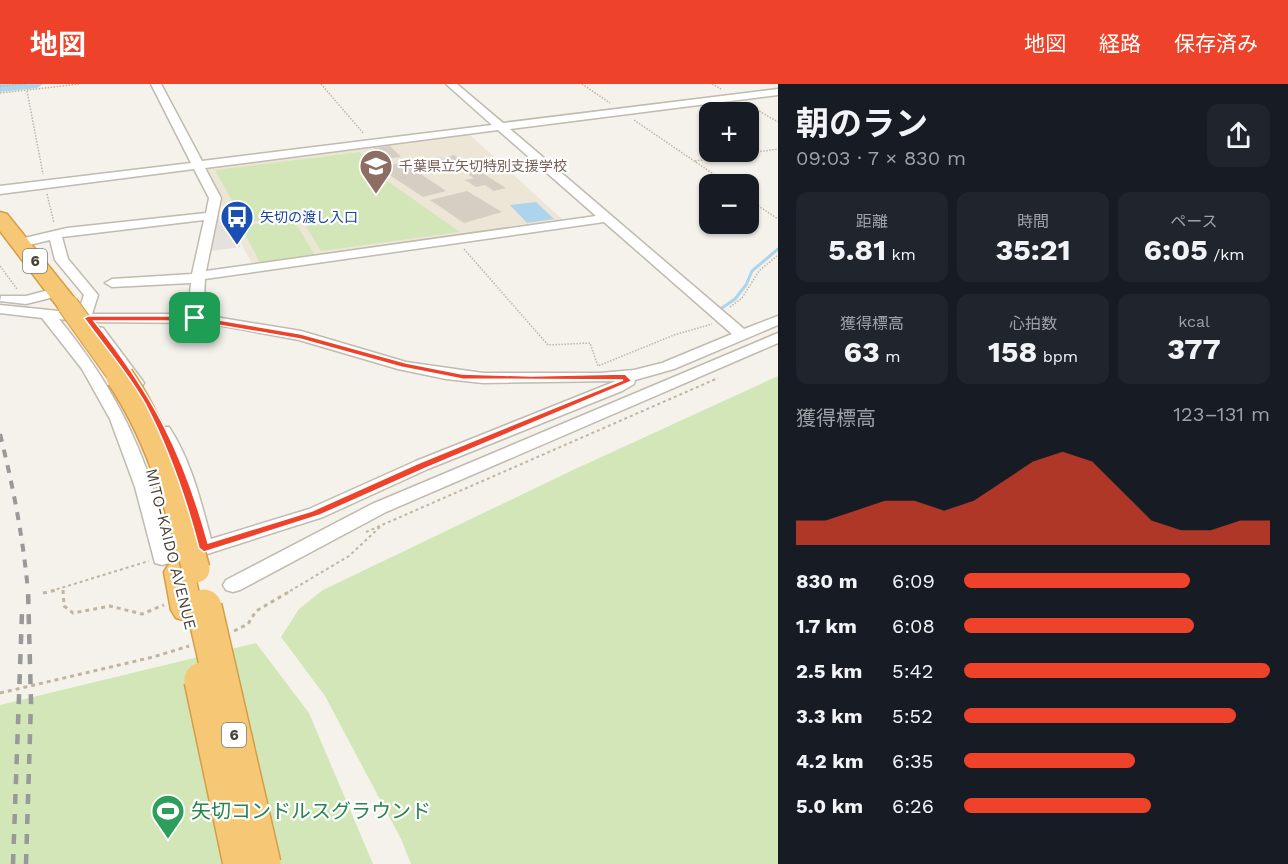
<!DOCTYPE html>
<html lang="ja">
<head>
<meta charset="utf-8">
<style>
	:root { --surface:#171b24; --page:#20242c; --text:#f1f3f6; --muted:#9ea1a6; --accent:#ee432a }
	body { margin:0; font-family:"Work Sans","Noto Sans JP",sans-serif; background:var(--page); color:var(--text); height:100vh; display:flex; flex-direction:column; font-size:22px; white-space:nowrap }
	* { box-sizing:border-box; margin:0 }
	p { font-size:20px; color:var(--muted) }
	.icon { flex:none; width:33px; height:33px; fill:none; stroke:currentColor; stroke-width:2; stroke-linecap:round; stroke-linejoin:round }
	.map { position:relative; flex:1; overflow:hidden }
	.side { display:flex; flex-direction:column; background:var(--surface); width:510px }
	.side>* { flex:none }
	.tools { position:absolute; left:699px; top:18px; display:grid; gap:12px }
	.tools a { display:grid; place-items:center; width:60px; height:60px; border-radius:12px; background:var(--surface); box-shadow:0 2px 4px #0004; font-size:30px }
	.pin { position:absolute; display:grid; place-items:center; width:51px; height:51px; color:#fff; margin:-26px; border-radius:12px; box-shadow:0 3px 9px #0006 }
	.round { display:grid; place-items:center; flex:none; width:63px; height:63px; border-radius:12px; background:var(--page) }
	.summary { display:flex; align-items:center; justify-content:space-between; height:102px; padding:0 18px }
	h1 { font-size:33px; font-weight:700; line-height:45px }
	.stats { display:grid; grid-template-columns:repeat(3,1fr); gap:9px; height:102px; padding:6px 18px }
	.stats div { display:grid; align-content:center; border-radius:12px; background:var(--page); text-align:center }
	.stats b { font-size:30px; font-weight:700 }
	.stats small { font-size:16px; font-weight:400 }
	.stats p { font-size:16px }
	.chart { height:168px; padding:12px 18px }
	.chart p { display:flex; justify-content:space-between }
	.chart svg { width:100%; height:108px; margin-top:6px; fill:var(--accent); opacity:.7 }
	ul { padding:0 18px; list-style:none; font-size:20px }
	li { display:grid; grid-template-columns:96px 72px 1fr; align-items:center; height:45px }
	li i { height:15px; border-radius:8px; background:var(--accent) }
	header { display:flex; align-items:center; gap:36px; box-sizing:border-box; height:84px; padding:0 30px; background:var(--accent); color:#fff }
	header strong { font-size:28px }
	nav { display:flex; gap:33px; margin-inline-start:auto; font-size:21px }
	main { display:flex; flex:1; min-height:0 }
	.map>svg:first-child { display:block }
	.industrial { fill:#e5e1dd }
	.education { fill:#ede6d7 }
	.green { fill:#d2e6b8 }
	.water { fill:#add4ed }
	.lines { fill:none; stroke-linecap:round; stroke-linejoin:round }
	.stream { stroke:#add4ed; stroke-width:3 }
	.river { fill:#add4ed; fill-rule:evenodd }
	.building { fill:#d6cec2 }
	.minor-casing { stroke:#c0baaf; stroke-width:3 }
	.highway-casing { stroke:#d69d45; stroke-width:3 }
	.path-far2 { stroke:#c1b5a1; stroke-width:1.5; stroke-dasharray:1.5 1.5; stroke-linecap:butt }
	.path-far1 { stroke:#c1b5a1; stroke-width:2; stroke-dasharray:3 3; stroke-linecap:butt }
	.path { stroke:#c1b5a1; stroke-width:3; stroke-dasharray:4 4; stroke-linecap:butt }
	.minor { fill:#fff; fill-rule:evenodd }
	.highway { fill:#f6c876; fill-rule:evenodd }
	.rail-far1 { stroke:#999; stroke-width:4; stroke-dasharray:8 8; stroke-linecap:butt }
	.rail { stroke:#999; stroke-width:4.5; stroke-dasharray:10 10; stroke-linecap:butt }
	.highway-bridge-far2-casing { stroke:#d69d45; stroke-width:23; stroke-linecap:butt }
	.highway-bridge-far1-casing { stroke:#d69d45; stroke-width:30; stroke-linecap:butt }
	.highway-bridge-casing { stroke:#d69d45; stroke-width:38; stroke-linecap:butt }
	.highway-bridge-far2 { stroke:#f6c876; stroke-width:21 }
	.highway-bridge-far1 { stroke:#f6c876; stroke-width:27 }
	.highway-bridge { stroke:#f6c876; stroke-width:35 }
	.route { fill:#ee432a; stroke:#fff; stroke-width:1.5; fill-rule:evenodd }
	.labels { text-anchor:middle; dominant-baseline:central; stroke-width:4.5; stroke-linejoin:round; paint-order:stroke }
	.far-education-label { font-size:14px; fill:#785e54; stroke:#fff; text-anchor:start }
	.far-transit-label { font-size:14px; fill:#164399; stroke:#fff; text-anchor:start }
	.shield { fill:#fff; stroke:#807b75; stroke-width:1.5 }
	.shield-label { font-size:15px; font-weight:bold; fill:#49433a }
	.street-label { font-size:16px; fill:#49433a; stroke:#fff }
	.near-leisure-label { font-size:20px; fill:#27864d; stroke:#fff; text-anchor:start }
</style>
</head>
<body>
<header>
<strong>地図</strong>
<nav><a>地図</a><a>経路</a><a>保存済み</a></nav>
</header>
<main>
<div class="map">
<svg width="778" height="780" viewBox="0 0 778 780">
	<rect width="100%" height="100%" fill="#f5f2ec"/>
	<path class="industrial" d="M225 133 241 163 210 167 214 135Z"/>
	<path class="education" d="M469 50 563 136 253 182 203 85Z"/>
	<path class="green" d="M360 68 373 87 460 148 321 167 299 131 244 139 215 86Z
		M293 135 315 171 260 179 241 142Z
		M778 292V780H411L401 755 325 612 281 553 299 525 323 506 573 386Z
		M256 559 309 629 373 780H0V621Z"/>
	<path class="water" d="M536 118 554 135 527 139 510 121Z"/>
	<g class="lines">
		<path class="stream" d="M719 226 735 215 746 201 752 187 778 165"/>
		<path class="river" d="M0 0H43L37 4 0 8Z"/>
	</g>
	<path class="building" d="M390 62 401 73 384 75 373 64Z
		M454 71 506 104 494 107 485 101 476 103 465 96 474 94 459 84 452 86 445 82 429 85 417 78 439 73 452 80 444 74Z
		M403 78 446 107 423 113 379 84Z
		M467 107 502 128 464 139 430 116Z"/>
	<g class="lines">
		<g class="minor-casing">
			<path id="minor" d="M151 0H161L202 77 492 41 446 0H457L503 39 778 5V11L510 45 744 245 778 232V241L674 285 635 296 634 300 622 307 428 385 323 433 204 471 197 469 194 464 172 390 154 347 157 343H169C191 376 201 418 211 455L309 425 416 377 616 297 483 299 446 295 398 285 299 256 207 239 83 238 59 235C122 312 150 378 172 474L169 479 162 481 155 479 135 403 110 335 82 285 42 234 0 229V221L78 229 84 211 55 176 50 156 21 163 16 162 14 159 16 156 67 144 206 129 209 114 194 85 0 110V102L191 79ZM498 46 596 132 206 187 221 114 205 84ZM204 136 192 190 112 195 105 199 112 203 191 199 188 230H92L98 211 68 175 62 153ZM604 138 732 250 662 279 634 286 600 289H483L406 278 301 247 203 231 205 195Z
				M45 207 50 208 52 211 50 214 26 220 0 217 1 212H26Z
				M98 243 103 244 142 296 144 299 142 302H130L91 247Z
				M778 249V259L386 428 240 506 233 508 226 506 223 501 226 496 372 420Z"/>
		</g>
		<g class="highway-casing">
			<path id="highway" d="M0 128 7 130 76 216 79 221 76 226 68 227 60 226 0 147Z
				M179 478 190 481 194 488 203 526 198 534 187 537 176 534 171 526 164 488 168 481Z"/>
		</g>
		<path class="path-far2" d="M321 0 364 50
			M582 0 610 19
			M712 0 721 5
			M0 2 25 0
			M27 7 43 90
			M0 9 80 0
			M749 21 778 38
			M634 36 728 100
			M695 77 778 65
			M47 110 54 139
			M748 115 778 135
			M464 165 548 261 590 259 598 282 674 251 712 240
			M0 182 17 205
			M730 223 742 214 759 187 778 171"/>
		<path class="path-far1" d="M366 448 718 294
			M51 507 149 477
			M290 507 349 472 380 443"/>
		<path class="path" d="M63 506 64 522 73 529 110 522 142 530 164 521
			M43 509 57 506
			M234 547 248 540 256 527 292 506
			M0 609 153 573 189 562"/>
		<use href="#minor" class="minor"/>
		<use href="#highway" class="highway"/>
		<path class="rail-far1" d="M0 350C13 402 23 453 28 507"/>
		<path class="rail" d="M13 780 22 528
			M26 780 31 618 28 506"/>
		<g class="highway-bridge-far2-casing">
			<path id="highway-bridge-far2" d="M68 221 121 295"/>
		</g>
		<g class="highway-bridge-far1-casing">
			<path id="highway-bridge-far1" d="M120 293C160 352 177 418 196 485"/>
		</g>
		<g class="highway-bridge-casing">
			<path id="highway-bridge" d="M204 523 263 780
				M202 596 241 780"/>
		</g>
		<use href="#highway-bridge-far2" class="highway-bridge-far2"/>
		<use href="#highway-bridge-far1" class="highway-bridge-far1"/>
		<use href="#highway-bridge" class="highway-bridge"/>
	</g>
	<path class="route" d="M88 232H195L301 250 406 279 462 290 531 292 625 290 632 297 426 384 320 431 204 468 199 464C186 414 170 367 146 321 129 290 105 263 84 234ZM94 237H195L300 255 401 283 462 295 623 296 419 379 312 427 208 459C183 368 153 311 94 237Z"/>
	<defs>
		<g id="school-pin" transform="scale(1.725)"><path d="M0 17L-7.5 6A9.5 9.5 0 1 1 7.5 6Z" fill="#8d6e63" stroke="#fff"/><path d="M0-5L7-2L0 1L-7-2ZM-4 1L0 2.5L4 1V4Q0 6-4 4Z" fill="#fff"/></g>
		<g id="bus-pin" transform="scale(1.725)"><path d="M0 17L-7.5 6A9.5 9.5 0 1 1 7.5 6Z" fill="#1a4fb4" stroke="#fff"/><path d="M-5-6H5V4H4V6H2V4H-2V6H-4V4H-5ZM-3.5-4V0h7V-4ZM-3.5 1.2v1.5H-2V1.2ZM2 1.2v1.5H3.5V1.2Z" fill="#fff"/></g>
		<g id="stadium-pin" transform="scale(1.725)"><path d="M0 17L-7.5 6A9.5 9.5 0 1 1 7.5 6Z" fill="#2e9e5b" stroke="#fff"/><path d="M0-5a6.5 5 0 1 0 0 10a6.5 5 0 1 0 0-10ZM-3.5-1.8h7v3.6h-7Z" fill="#fff"/></g>
	</defs>
	<g fill-rule="evenodd">
		<use href="#school-pin" x="376" y="82"/>
		<use href="#bus-pin" x="237" y="133"/>
		<use href="#stadium-pin" x="168" y="727"/>
	</g>
	<g class="labels">
		<g class="far-education-label">
			<text x="399" y="82">千葉県立矢切特別支援学校</text>
		</g>
		<g class="far-transit-label">
			<text x="260" y="133">矢切の渡し入口</text>
		</g>
		<g class="shield">
			<rect x="23" y="165" width="24" height="24" rx="4.5"/>
			<rect x="222" y="639" width="24" height="24" rx="4.5"/>
		</g>
		<g class="shield-label">
			<text x="35" y="177">6</text>
			<text x="234" y="651">6</text>
		</g>
		<g class="street-label">
			<text transform="translate(171 465) rotate(76)">MITO-KAIDO AVENUE</text>
		</g>
		<g class="near-leisure-label">
			<text x="191" y="727">矢切コンドルスグラウンド</text>
		</g>
	</g>
</svg>
<div class="tools">
<a>+</a>
<a>−</a>
</div>
<div class="pin" style="left:195px;top:234px;background:#1e9e55"><svg class="icon" aria-label="arrive" viewBox="0 0 24 24"><path d="M6 21V4h12l-3 4 3 4H6"/></svg></div>
</div>
<section class="side">
<div class="summary"><div><h1>朝のラン</h1><p>09:03 · 7 × 830 m</p></div><a class="round"><svg class="icon" aria-label="share" viewBox="0 0 24 24"><path d="M12 15V3M7 8l5-5 5 5M5 13v7h14v-7"/></svg></a></div>
<div class="stats">
<div><p>距離</p><b>5.81<small> km</small></b></div>
<div><p>時間</p><b>35:21</b></div>
<div><p>ペース</p><b>6:05<small> /km</small></b></div>
</div>
<div class="stats">
<div><p>獲得標高</p><b>63<small> m</small></b></div>
<div><p>心拍数</p><b>158<small> bpm</small></b></div>
<div><p>kcal</p><b>377</b></div>
</div>
<div class="chart"><p><span>獲得標高</span>123–131 m</p>
<svg viewBox="0 0 160 44" preserveAspectRatio="none"><path d="M0 44V34L10 34L20 30L30 26L40 26L50 30L60 26L70 18L80 10L90 6L100 10L110 22L120 34L130 38L140 38L150 34L160 34V44z"/></svg>
</div>
<ul>
<li><b>830 m</b>6:09<i style="width:74%"></i></li>
<li><b>1.7 km</b>6:08<i style="width:75%"></i></li>
<li><b>2.5 km</b>5:42<i style="width:100%"></i></li>
<li><b>3.3 km</b>5:52<i style="width:89%"></i></li>
<li><b>4.2 km</b>6:35<i style="width:56%"></i></li>
<li><b>5.0 km</b>6:26<i style="width:61%"></i></li>
</ul>
</section>
</main>
</body>
</html>
